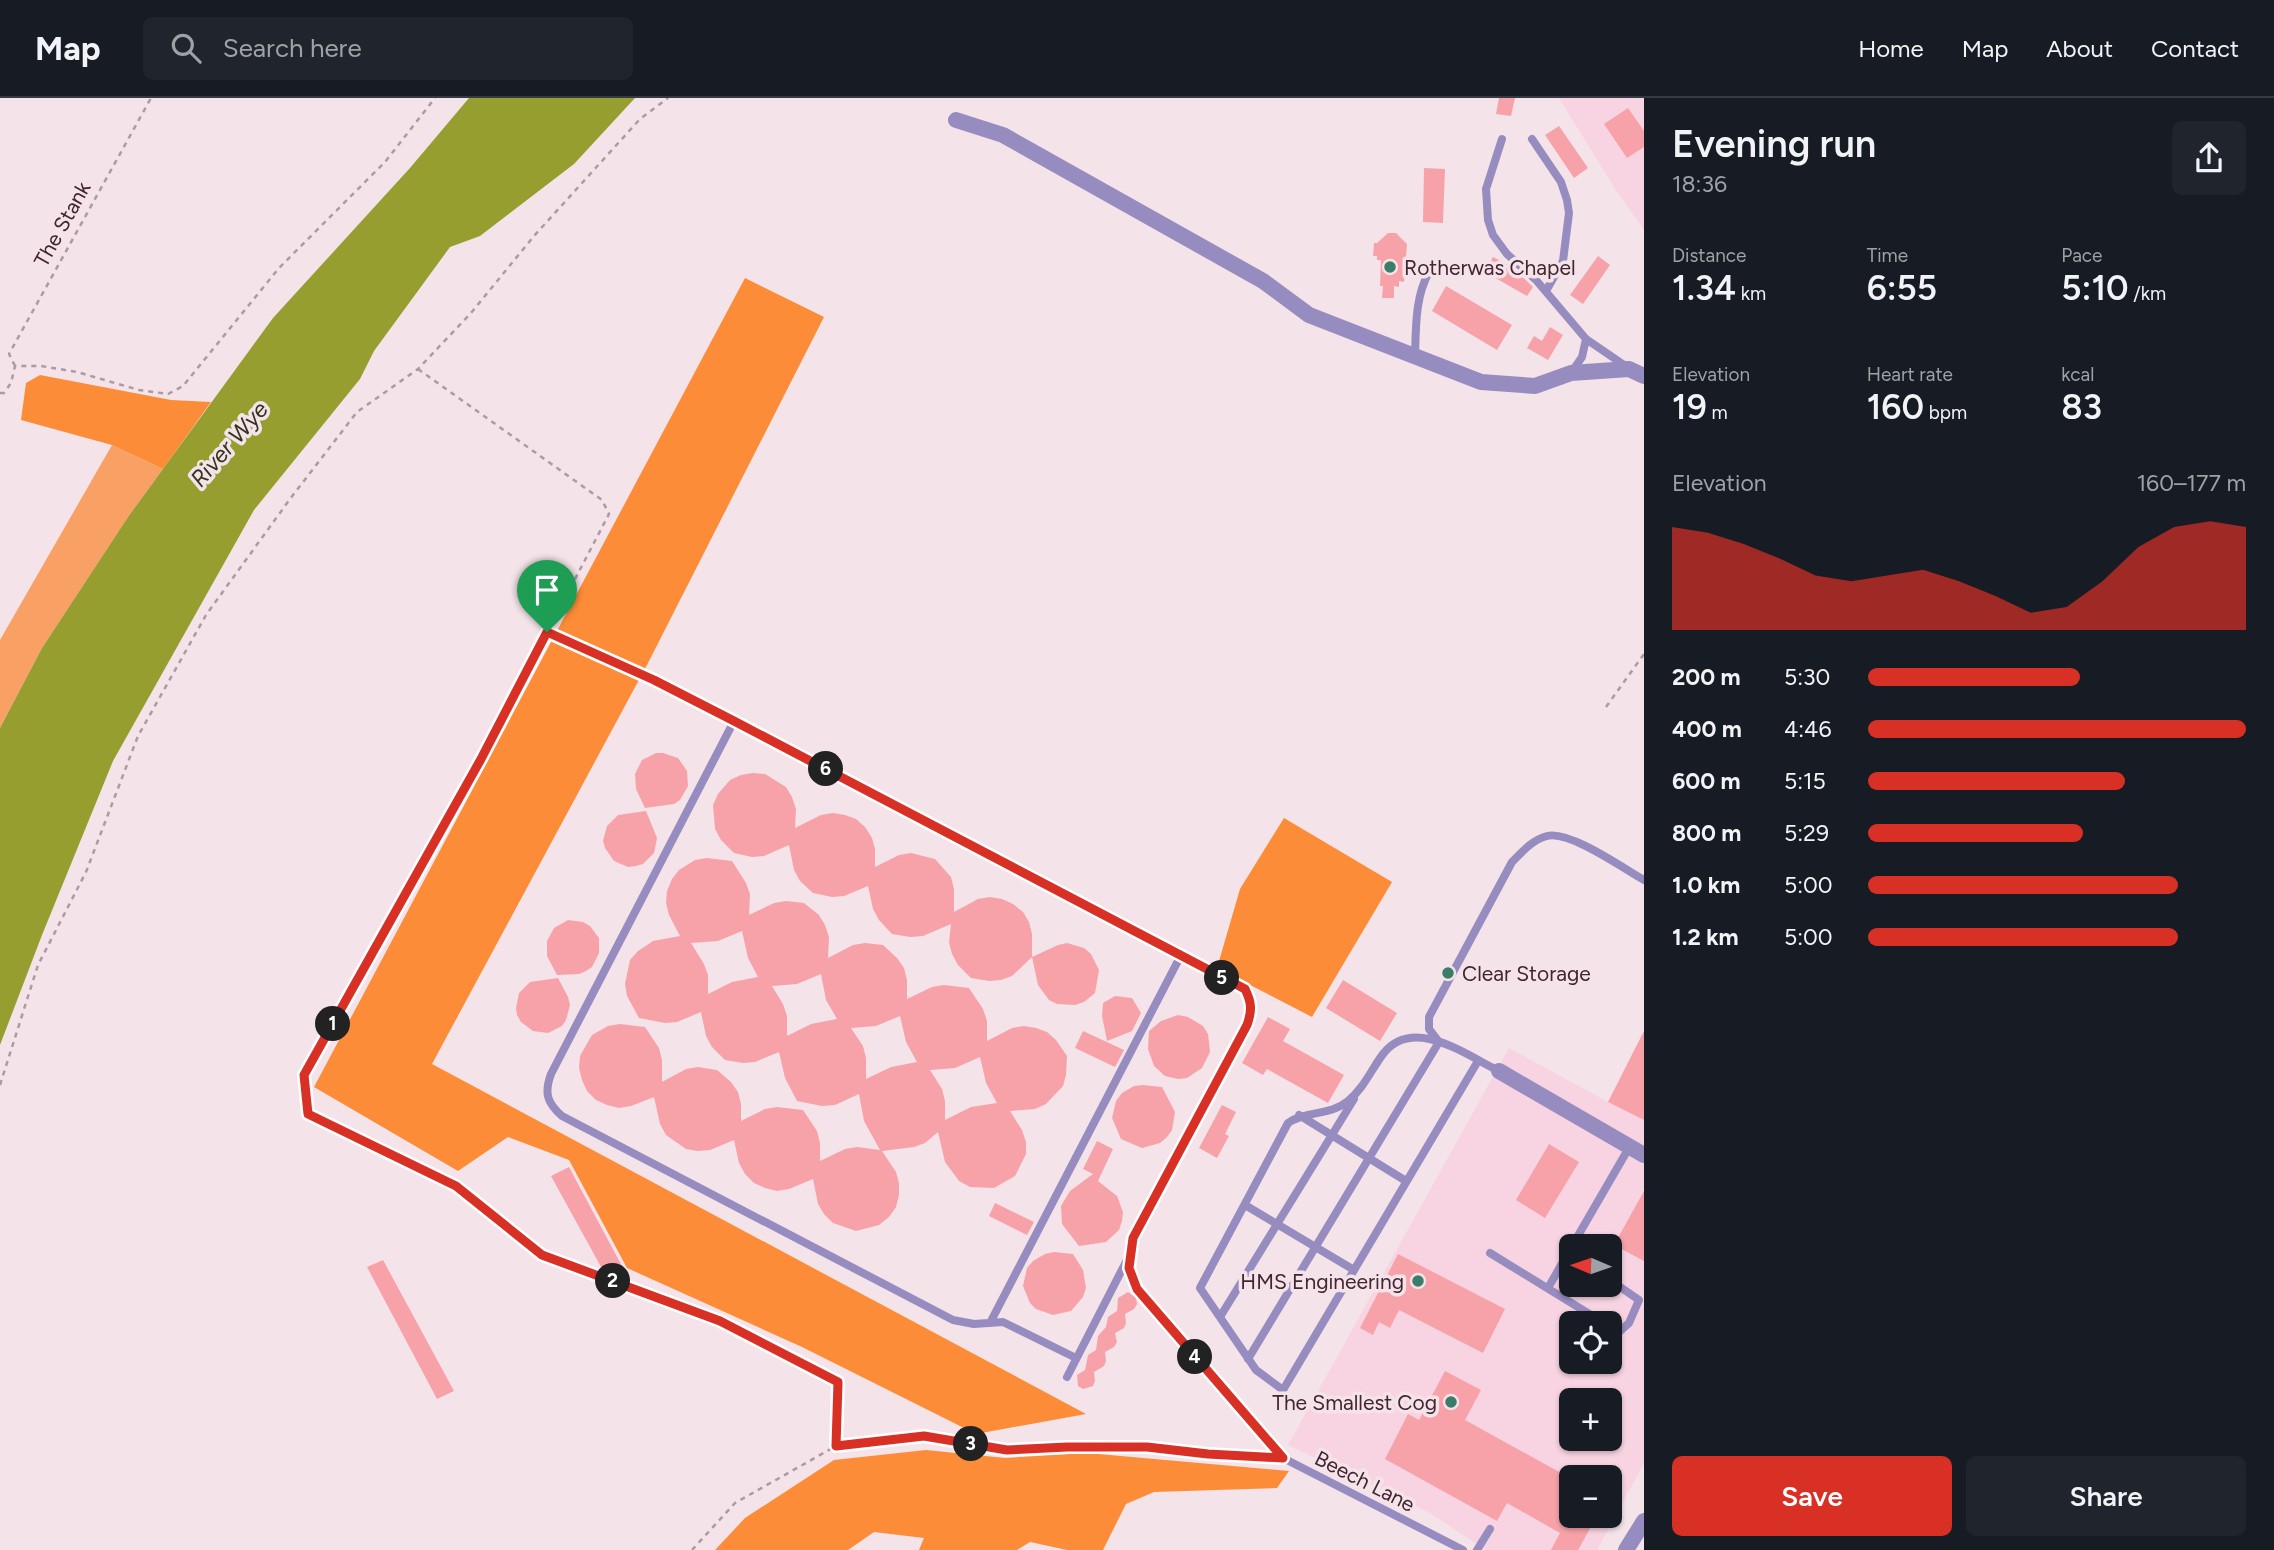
<!DOCTYPE html>
<html lang="en">
<head>
<meta charset="utf-8">
<style>
	:root { --surface:#171b24; --page:#20242c; --text:#f1f3f6; --muted:#9ea1a6; --line:#363941; --accent:#d93025 }
	body { margin:0; font-family:Figtree,sans-serif; background:var(--page); color:var(--text); height:100vh; display:flex; flex-direction:column; font-size:26px; white-space:nowrap }
	* { box-sizing:border-box; margin:0 }
	p { font-size:23px; color:var(--muted) }
	.icon { flex:none; width:38px; height:38px; fill:none; stroke:currentColor; stroke-width:2; stroke-linecap:round; stroke-linejoin:round }
	.map { position:relative; flex:1; overflow:hidden }
	.sheet { display:flex; flex-direction:column; background:var(--surface); width:630px }
	.sheet>* { flex:none }
	.needle { width:46px; rotate:272deg }
	.fabs { position:absolute; left:1559px; top:1136px; display:grid; gap:14px }
	.fabs a { display:grid; place-items:center; width:63px; height:63px; border-radius:10px; background:var(--surface); box-shadow:0 2px 5px #0004; font-size:35px }
	.pin { position:absolute; display:grid; place-items:center; width:60px; height:60px; color:#fff; margin:-72px -30px; border-radius:50% 50% 50% 0; rotate:-45deg; box-shadow:0 0 7px #0007 }
	.pin .icon { rotate:45deg }
	.km { position:absolute; width:35px; height:35px; margin:-18px; border-radius:50%; background:#222; color:#fff; font-size:19px; line-height:35px; text-align:center }
	.round { display:grid; place-items:center; flex:none; width:74px; height:74px; border-radius:10px; background:var(--page) }
	.headline { display:flex; align-items:center; justify-content:space-between; height:119px; padding:0 28px }
	h1 { font-size:38px; font-weight:600; line-height:52px }
	.stats { display:grid; grid-template-columns:repeat(3,1fr); gap:10px; height:119px; padding:7px 28px }
	.stats div { display:grid; align-content:center }
	.stats b { font-size:35px; font-weight:600 }
	.stats small { font-size:19px; font-weight:400 }
	.stats p { font-size:19px }
	.chart { height:196px; padding:14px 28px }
	.chart p { display:flex; justify-content:space-between }
	.chart svg { width:100%; height:126px; margin-top:7px; fill:var(--accent); opacity:.7 }
	.button { display:flex; gap:14px; margin-top:auto; padding:14px 28px }
	.button a { flex:1; height:80px; border-radius:10px; background:var(--accent); color:#fff; font-size:28px; font-weight:600; line-height:80px; text-align:center }
	.button a+a { background:var(--page); color:var(--text) }
	ul { padding:0 28px; list-style:none; font-size:23px }
	li { display:grid; grid-template-columns:112px 84px 1fr; align-items:center; height:52px }
	li i { height:18px; border-radius:9px; background:var(--accent) }
	header { display:flex; align-items:center; gap:42px; box-sizing:border-box; height:98px; padding:0 35px; background:var(--surface); border-bottom:2px solid var(--line) }
	header strong { font-size:33px }
	nav { display:flex; gap:38px; margin-inline-start:auto; font-size:24px }
	.search { width:490px; height:63px; background:var(--page); display:flex; align-items:center; gap:18px; box-sizing:border-box; padding:0 24px; border-radius:10px; color:var(--muted); font-size:26px }
	main { display:flex; flex:1; min-height:0 }
	.map>svg:first-child { display:block }
	.built { fill:#f8d3e1; fill-rule:evenodd }
	.green { fill:#f9a064 }
	.forest { fill:#fc8c37 }
	.water { fill:#969e30 }
	.building { fill:#f7a2a9; fill-rule:evenodd }
	.lines { fill:none; stroke-linecap:round; stroke-linejoin:round }
	.path { stroke:#af99a2; stroke-width:2.5; stroke-dasharray:5 5; stroke-linecap:butt }
	.service { stroke:#978cbf; stroke-width:8 }
	.minor { stroke:#978cbf; stroke-width:16 }
	.route-casing { stroke:#fff; stroke-width:14 }
	.route { stroke:#d93025; stroke-width:9 }
	.poi-dot { fill:#3c7c6b; stroke:#f4e3e9; stroke-width:2.5 }
	.labels { text-anchor:middle; dominant-baseline:central; stroke-width:7; stroke-linejoin:round; paint-order:stroke }
	.street-label { font-size:21px; fill:#432431; stroke:#f4e3e9 }
	.poi-label { font-size:21px; fill:#432431; stroke:#f4e3e9; text-anchor:start }
	.water-label { font-size:23px; font-style:italic; fill:#32341c; stroke:#f4e3e9 }
</style>
</head>
<body>
<header>
<strong>Map</strong>
<div class="search"><svg class="icon" aria-label="search" viewBox="0 0 24 24"><circle cx="10" cy="10" r="6"/><path d="M15 15l6 6"/></svg>Search here</div>
<nav><a>Home</a><a>Map</a><a>About</a><a>Contact</a></nav>
</header>
<main>
<div class="map">
<svg width="1644" height="1452" viewBox="0 0 1644 1452">
	<rect width="100%" height="100%" fill="#f4e3e9"/>
	<path class="built" d="M1559 0H1644V132L1614 89Z
		M1644 933V1365L1597 1452H1486L1430 1415 1288 1347 1509 950 1608 1004ZM1572 1148H1610V1186H1572ZM1572 1225H1610V1264H1572ZM1572 1302H1610V1340H1572ZM1572 1379H1610V1418H1572Z"/>
	<path class="green" d="M112 347 163 371 128 419 42 550 0 630V542Z"/>
	<path class="forest" d="M745 180 824 219 647 567 432 966 1086 1316 976 1336 802 1249 627 1170 569 1062 508 1039 458 1073 314 989Z
		M40 277 171 302 211 304 163 371 112 347 21 322 26 285Z
		M1284 720 1392 784 1312 919 1217 870 1240 791Z
		M926 1352 1005 1360 1087 1355 1289 1373 1277 1390 1154 1394 1126 1406 1103 1452H1067L1030 1444 1017 1452H919L924 1440 874 1434 848 1452H715L745 1420 834 1362Z"/>
	<path class="water" d="M469 0H635L574 66 480 138 450 149 374 253 360 281 254 412 113 663 42 837 0 947V630L42 550 128 419 273 220 410 70Z"/>
	<path class="building" d="M1499 0H1515L1511 18 1496 16Z
		M1628 10 1644 33V49L1627 60 1604 26Z
		M1559 28 1588 70 1574 80 1545 37Z
		M1424 70 1445 71 1443 125 1423 124Z
		M1388 135H1396L1407 146 1404 184 1399 183V189L1394 188V200H1382L1383 188H1380L1381 162H1377V158H1373L1374 145H1377Z
		M1598 158 1610 167 1583 206 1570 197Z
		M1493 159 1512 169 1531 187 1533 189 1527 198 1485 174Z
		M1446 188 1512 227 1497 252 1432 213Z
		M1550 229 1563 237 1548 262 1527 250 1534 238 1542 243Z
		M656 655H663L678 660 687 673 688 688 680 702 674 706 645 710 636 691 635 676 642 662Z
		M753 675 765 676 786 689 792 699 796 711 795 730 821 717 833 715 845 717 856 721 865 729 872 740 875 751V769L899 757 911 755 935 761 951 779 954 791V814L978 801 990 799 1002 801 1013 806 1023 814 1029 824 1032 836V859L1058 847 1067 845 1084 850 1091 856 1099 872 1095 895 1084 904 1075 907 1057 906 1049 902 1038 887 1032 859 1012 878 1001 882 989 883 971 880 958 867 952 856 949 844 951 826 923 838 910 839 892 836 879 822 873 811 868 788 844 798 832 799 813 795 800 783 794 772 789 747 764 758 752 759 734 755 721 742 715 731 713 707 718 696 730 682 741 677Z
		M646 713 657 740 654 755 643 766 636 768 628 769 614 763 605 750 603 743 607 728 618 717Z
		M707 760 732 763 746 785 750 796 749 817 774 805 786 803 804 805 819 817 825 827 829 839 828 860 853 847 865 845 883 847 897 860 904 870 907 882V901L932 889 944 887 969 890 983 911 987 923V943L1012 930 1024 928 1036 930 1047 934 1056 942 1067 958 1066 977 1063 988 1046 1006 1035 1011 1010 1013 1022 1032 1026 1044V1056L1015 1078 994 1090 970 1089 959 1083 945 1064 938 1034 925 1045 914 1049 882 1053 896 1074 899 1085V1097L896 1109 889 1119 879 1127 856 1133 833 1125 824 1116 818 1106 813 1081 789 1091 777 1093 765 1090 754 1085 745 1076 739 1065 734 1042 710 1052 697 1053 686 1051 666 1037 660 1026 654 999 631 1008 619 1010 607 1007 596 1002 587 993 582 982 579 970 580 958 592 937 608 928 620 926 645 929 659 950 662 962V984L686 971 698 969 717 972 731 984 738 994 741 1006V1023L765 1011 777 1009 803 1012 817 1033 820 1045V1063L845 1051 857 1049 880 1052 864 1023 859 996 835 1007 822 1008 797 1003 785 980 779 954 755 964 743 965 725 962 712 949 706 938 701 914 677 924 665 925 639 920 627 898 625 886 630 862 638 853 653 843 680 838 669 817 666 805 667 793 672 781 679 772 695 762ZM742 833 748 860 758 879 732 884 708 896V877L704 866 691 845 718 843ZM821 876 826 902 837 921 811 926 787 938V918L783 906 772 888 797 886ZM900 918 906 944 917 964 891 969 866 981V960L863 948 851 930 876 928ZM980 959 986 985 997 1005 971 1009 945 1022V1003L942 991 930 972 955 970Z
		M568 822 583 824 590 828 599 840V855L592 869 586 873 579 876 557 877 547 858V843L554 830Z
		M558 880 568 899 570 907 566 922 562 928 548 935 533 933 521 924 517 917 516 910 519 895 530 884Z
		M1343 882 1397 915 1380 943 1326 910Z
		M1115 898 1132 900 1141 915 1132 933 1107 943 1102 918 1103 905Z
		M1178 917 1188 919 1203 928 1208 936 1210 954 1202 970 1187 980 1178 981 1165 978 1154 968 1148 951 1149 933 1161 923Z
		M1268 919 1290 931 1283 943 1344 977 1328 1005 1267 971 1263 977 1242 965Z
		M1083 933 1124 952 1115 969 1075 950Z
		M1644 933V1022L1608 1004Z
		M1143 987 1162 989 1175 1014 1172 1032 1167 1039 1160 1045 1142 1050 1121 1041 1112 1020 1116 1003 1122 995 1134 988Z
		M1222 1007 1236 1014 1225 1036 1229 1038 1217 1060 1199 1050Z
		M1097 1043 1113 1051 1098 1083 1117 1098 1123 1114 1122 1123 1119 1132 1106 1144 1079 1148 1062 1126 1061 1108 1070 1093 1093 1076 1083 1071Z
		M1549 1046 1579 1064 1545 1120 1516 1102Z
		M569 1069 623 1170 606 1178 551 1078Z
		M1644 1093V1163L1614 1147Z
		M995 1105 1034 1124 1027 1137 989 1118Z
		M1054 1154 1073 1156 1083 1172 1086 1190 1083 1199 1071 1213 1053 1217 1036 1211 1030 1205 1023 1188 1027 1170 1033 1163 1045 1156Z
		M1398 1156 1505 1211 1483 1255 1399 1212 1390 1230 1379 1224 1373 1237 1360 1230Z
		M383 1162 454 1293 437 1301 367 1169Z
		M1128 1194 1136 1200 1137 1206 1134 1211 1125 1216 1126 1225 1124 1230 1115 1235 1117 1244 1114 1249 1105 1254 1106 1263 1104 1268 1094 1274 1095 1283 1093 1288 1083 1291 1078 1288 1077 1277 1085 1272 1088 1257 1096 1252 1098 1238 1106 1229 1108 1219 1117 1213 1118 1200Z
		M1445 1273 1481 1292 1465 1322 1572 1381V1418H1597L1578 1452H1551L1560 1435 1507 1405 1497 1423 1385 1361 1408 1316 1419 1322Z"/>
	<g class="lines">
		<path class="path" d="M15 268 9 256 151 0
			M418 271 602 402 609 416 481 661 304 977 308 1016 456 1088 542 1157 720 1223 838 1284 836 1348 924 1338 1007 1352 1067 1349H1147L1269 1359
			M0 295H4L11 285 15 268H41L77 274 139 292 168 296 183 288 279 170 385 64 435 0
			M547 534 643 577
			M1606 609 1644 556
			M0 987 38 867 86 774 138 638 206 517 290 401 357 314 418 271 471 215 534 138 640 21 668 0
			M692 1452 735 1405 836 1348"/>
		<path class="service" d="M1502 41 1486 91 1488 122 1493 137 1507 156 1536 182 1586 241 1627 269
			M1532 41 1561 84 1567 102 1569 115 1563 163 1546 193
			M1415 258C1416 229 1415 199 1429 174
			M1571 275 1582 259 1586 241
			M654 582 1245 891 1252 914 1247 927 1133 1140C1127 1159 1129 1172 1137 1191L1283 1360 1463 1452
			M734 623 551 976C544 995 547 1005 562 1018L953 1222 974 1226 1003 1224 1076 1260
			M1439 944 1429 931V919L1512 764C1522 754 1532 742 1547 738 1569 732 1623 770 1644 782
			M1478 963 1283 1292 1256 1272 1200 1190 1288 1025C1307 1012 1330 1018 1348 1003 1364 990 1371 972 1383 956 1413 917 1466 957 1499 973
			M1299 1017 1406 1083
			M1245 1107 1354 1172
			M1572 1148 1630 1048
			M1490 1155 1604 1225
			M1610 1182 1639 1202 1629 1225 1619 1234 1610 1229
			M1548 1190 1572 1148
			M1220 1219 1354 1001
			M990 1225 1180 859
			M1248 1261 1439 944
			M1067 1279 1128 1160
			M1477 1452 1490 1431"/>
		<path class="minor" d="M956 22 1003 37 1263 183 1309 217 1481 284 1535 288 1571 275 1629 271 1644 278
			M1499 973 1644 1057
			M1626 1452 1644 1423"/>
	</g>
	<g class="lines">
		<g class="route-casing">
			<path id="route" d="M547 534 654 582 734 623 1245 891C1252 905 1252 913 1247 927L1133 1140 1129 1170 1137 1191 1283 1360 1208 1356 1147 1349H1067L1007 1352 924 1338 836 1348 838 1284 720 1223 542 1157 456 1088 308 1016 304 977 481 661Z"/>
		</g>
		<use href="#route" class="route"/>
	</g>
	<g class="poi-dot">
		<circle cx="1390" cy="169" r="7"/>
		<circle cx="1448" cy="875" r="7"/>
		<circle cx="1418" cy="1183" r="7"/>
		<circle cx="1451" cy="1304" r="7"/>
	</g>
	<g class="labels">
		<g class="street-label">
			<text transform="translate(62 126) rotate(-61)">The Stank</text>
			<text transform="translate(1365 1383) rotate(27)">Beech Lane</text>
		</g>
		<g class="poi-label">
			<text x="1404" y="169">Rotherwas Chapel</text>
			<text x="1462" y="875">Clear Storage</text>
			<text x="1404" y="1183" text-anchor="end">HMS Engineering</text>
			<text x="1437" y="1304" text-anchor="end">The Smallest Cog</text>
		</g>
		<g class="water-label">
			<text transform="translate(229 346) rotate(-49)">River Wye</text>
		</g>
	</g>
</svg>
<div class="fabs">
<a><svg class="needle" viewBox="-14 -14 28 28"><path d="M0-13l5 13h-10z" fill="#e53935"/><path d="M0 13l5-13h-10z" fill="#9ea1a6"/></svg></a>
<a><svg class="icon" aria-label="locate" viewBox="0 0 24 24"><circle cx="12" cy="12" r="6"/><path d="M12 2v4M12 18v4M2 12h4M18 12h4"/></svg></a>
<a>+</a>
<a>−</a>
</div>
<div class="pin" style="left:547px;top:534px;background:#1e9e55"><svg class="icon" aria-label="arrive" viewBox="0 0 24 24"><path d="M6 21V4h12l-3 4 3 4H6"/></svg></div>
<b class="km" style="left:333px;top:926px">1</b>
<b class="km" style="left:613px;top:1183px">2</b>
<b class="km" style="left:971px;top:1346px">3</b>
<b class="km" style="left:1195px;top:1259px">4</b>
<b class="km" style="left:1222px;top:880px">5</b>
<b class="km" style="left:826px;top:671px">6</b>
</div>
<section class="sheet">
<div class="headline"><div><h1>Evening run</h1><p>18:36</p></div><a class="round"><svg class="icon" aria-label="share" viewBox="0 0 24 24"><path d="M12 15V3M7 8l5-5 5 5M5 13v7h14v-7"/></svg></a></div>
<div class="stats">
<div><p>Distance</p><b>1.34<small> km</small></b></div>
<div><p>Time</p><b>6:55</b></div>
<div><p>Pace</p><b>5:10<small> /km</small></b></div>
</div>
<div class="stats">
<div><p>Elevation</p><b>19<small> m</small></b></div>
<div><p>Heart rate</p><b>160<small> bpm</small></b></div>
<div><p>kcal</p><b>83</b></div>
</div>
<div class="chart"><p><span>Elevation</span>160–177 m</p>
<svg viewBox="0 0 160 44" preserveAspectRatio="none"><path d="M0 44V8L10 10L20 14L30 19L40 25L50 27L60 25L70 23L80 27L90 32L100 38L110 36L120 27L130 15L140 8L150 6L160 8V44z"/></svg>
</div>
<ul>
<li><b>200 m</b>5:30<i style="width:56%"></i></li>
<li><b>400 m</b>4:46<i style="width:100%"></i></li>
<li><b>600 m</b>5:15<i style="width:68%"></i></li>
<li><b>800 m</b>5:29<i style="width:57%"></i></li>
<li><b>1.0 km</b>5:00<i style="width:82%"></i></li>
<li><b>1.2 km</b>5:00<i style="width:82%"></i></li>
</ul>
<div class="button"><a>Save</a><a>Share</a></div>
</section>
</main>
</body>
</html>
